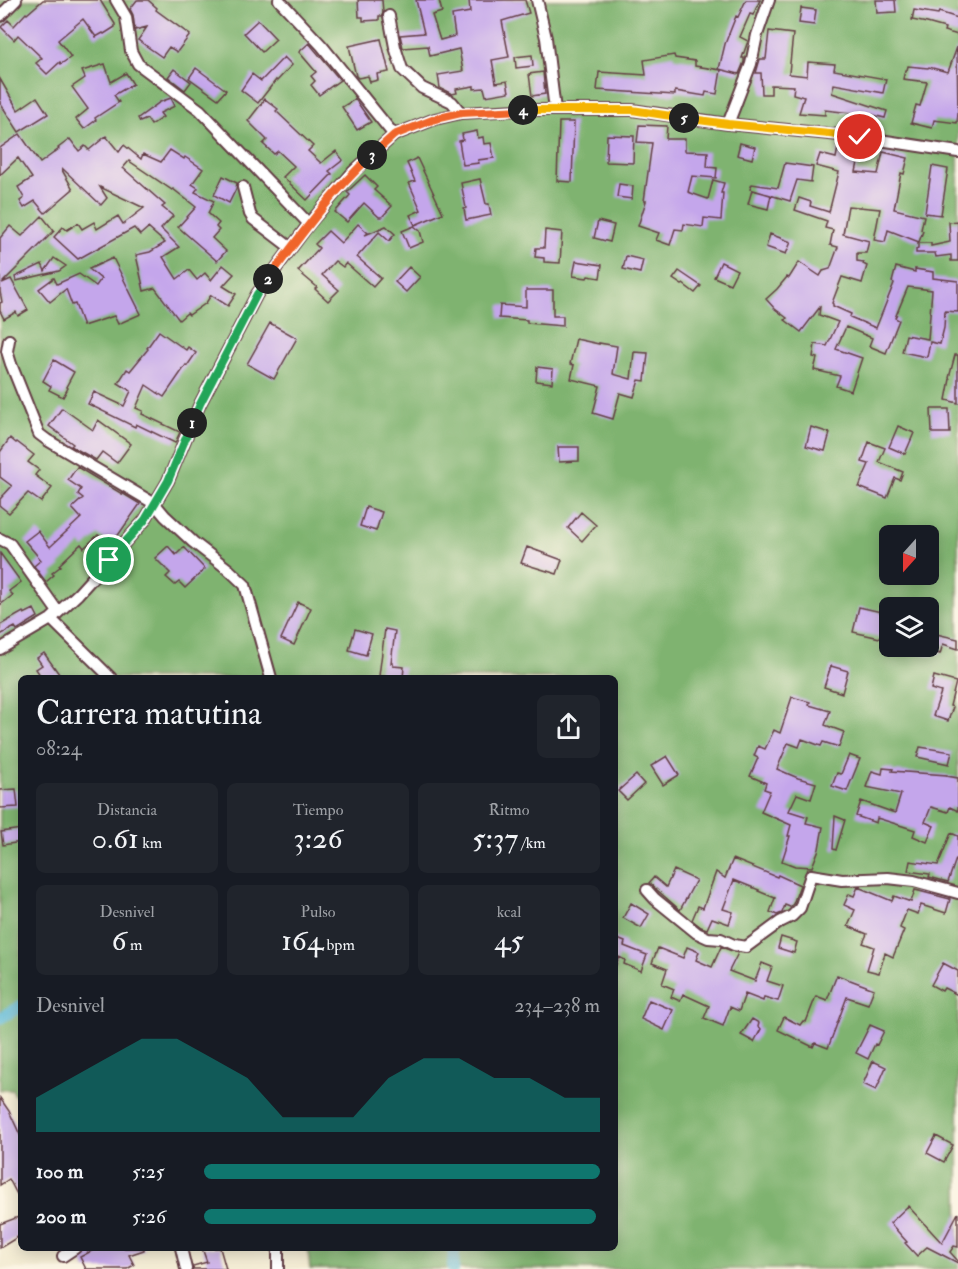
<!DOCTYPE html>
<html lang="es">
<head>
<meta charset="utf-8">
<style>
	:root { --surface:#171b24; --page:#20242c; --text:#f1f3f6; --muted:#9ea1a6; --accent:#0f766e }
	body { margin:0; font-family:"IM FELL Double Pica",serif; background:var(--page); color:var(--text); height:100vh; display:flex; flex-direction:column; font-size:22px; white-space:nowrap }
	* { box-sizing:border-box; margin:0 }
	p { font-size:20px; color:var(--muted) }
	.icon { flex:none; width:33px; height:33px; fill:none; stroke:currentColor; stroke-width:2; stroke-linecap:round; stroke-linejoin:round }
	.map { position:relative; flex:1; overflow:hidden }
	.side { position:absolute; left:18px; top:675px; width:600px; height:576px; display:flex; flex-direction:column; background:var(--surface); border-radius:9px; box-shadow:0 3px 15px #0003 }
	.side>* { flex:none }
	.needle { width:39px; rotate:201deg }
	.controls { position:absolute; left:879px; top:525px; display:grid; gap:12px }
	.controls a { display:grid; place-items:center; width:60px; height:60px; border-radius:9px; background:var(--surface); box-shadow:0 3px 15px #0003; font-size:30px }
	.pin { position:absolute; display:grid; place-items:center; width:51px; height:51px; color:#fff; margin:-26px; border:3px solid #fff; border-radius:50%; box-shadow:0 2px 6px #0007 }
	.km { position:absolute; width:30px; height:30px; margin:-15px; border-radius:50%; background:#222; color:#fff; font-size:16px; line-height:30px; text-align:center }
	.round { display:grid; place-items:center; flex:none; width:63px; height:63px; border-radius:9px; background:var(--page) }
	.head { display:flex; align-items:center; justify-content:space-between; height:102px; padding:0 18px }
	h1 { font-size:33px; font-weight:600; line-height:45px }
	.stats { display:grid; grid-template-columns:repeat(3,1fr); gap:9px; height:102px; padding:6px 18px }
	.stats div { display:grid; align-content:center; border-radius:9px; background:var(--page); text-align:center }
	.stats b { font-size:30px; font-weight:600 }
	.stats small { font-size:16px; font-weight:400 }
	.stats p { font-size:16px }
	.chart { height:168px; padding:12px 18px }
	.chart p { display:flex; justify-content:space-between }
	.chart svg { width:100%; height:108px; margin-top:6px; fill:var(--accent); opacity:.7 }
	ul { padding:0 18px; list-style:none; font-size:20px }
	li { display:grid; grid-template-columns:96px 72px 1fr; align-items:center; height:45px }
	li i { height:15px; border-radius:8px; background:var(--accent) }
	.map>svg:first-child { display:block }
	.forest { fill:#7fb36f; stroke:#64694d; stroke-width:1.5; fill-rule:evenodd }
	.lines { fill:none; stroke-linecap:round; stroke-linejoin:round }
	.canal { stroke:#59b8d7; stroke-width:12 }
	.building { fill:#c4a6eb }
	.minor-casing { stroke:#633e44; stroke-width:14 }
	.minor { stroke:#fff; stroke-width:10 }
	.split-1-casing { stroke:#fff; stroke-width:12 }
	.split-2-casing { stroke:#fff; stroke-width:12 }
	.split-3-casing { stroke:#fff; stroke-width:12 }
	.split-4-casing { stroke:#fff; stroke-width:12 }
	.split-5-casing { stroke:#fff; stroke-width:12 }
	.split-6-casing { stroke:#fff; stroke-width:12 }
	.split-1 { stroke:#22a559; stroke-width:8 }
	.split-2 { stroke:#22a559; stroke-width:8 }
	.split-3 { stroke:#f0652b; stroke-width:8 }
	.split-4 { stroke:#f0652b; stroke-width:8 }
	.split-5 { stroke:#f5b400; stroke-width:8 }
	.split-6 { stroke:#f5b400; stroke-width:8 }
</style>
</head>
<body>
<div class="map">
<svg width="958" height="1269" viewBox="0 0 958 1269">
	<rect width="100%" height="100%" fill="#fcf5e5"/>
	<filter id="ink" filterUnits="userSpaceOnUse"><feTurbulence type="fractalNoise" baseFrequency=".0167" numOctaves="2"/><feDisplacementMap in="SourceGraphic" scale="12" xChannelSelector="R" yChannelSelector="G"/><feConvolveMatrix kernelMatrix="1 2 1 2 8 2 1 2 1" color-interpolation-filters="sRGB"/></filter>
	<filter id="wash" filterUnits="userSpaceOnUse"><feTurbulence type="fractalNoise" baseFrequency=".008" numOctaves="4" result="noise"/><feDisplacementMap in="SourceGraphic" scale="24" xChannelSelector="R" yChannelSelector="G"/><feGaussianBlur stdDeviation="1.35" result="paint"/><feColorMatrix in="noise" values="0 0 0 0 0 0 0 0 0 0 0 0 0 0 0 0 0 1.4 0 .05"/><feComposite in="paint" operator="in"/></filter>
	<g filter="url(#wash)">
		<rect width="100%" height="100%" fill="#f3ebd2"/>
		<path class="forest" d="M0 0H958V1269H310L308 1251 310 1248H615V678H21V1106L12 1090H0ZM890 536H928V574H890ZM890 608H928V646H890Z"/>
		<g class="lines">
			<path class="canal" d="M0 1018 21 1006
				M453 1269 454 1248"/>
		</g>
		<g id="blocks">
			<path class="building" d="M43 0H100L115 24V27L104 34 103 33 96 37 83 19 58 40 71 57 61 64 60 62 47 74 36 63 42 58 18 35 14 40 1 27 8 20 14 26 26 13 27 14Z
				M137 0H148L157 8 156 10 190 35 177 52 169 47 162 57 138 40 147 27 135 30 133 15 130 9Z
				M358 0H382L383 12 382 16H379V20L363 21V17H359Z
				M416 0H439L442 12 432 15 440 40 455 36 452 15 470 12 469 0H525L529 13 502 21 509 57 492 60 496 83 507 81 509 92 486 96 484 88 474 89V86L456 89 457 93 452 94 440 88 438 75 463 71 459 49 430 56 428 46 403 48 400 35 424 33Z
				M746 0H760L753 15 750 14 740 37 748 41 742 58H744V62L739 74 719 69 725 44 736 16 738 17Z
				M876 0H895L896 12 877 13Z
				M801 8 816 10 814 25 799 23Z
				M914 10 938 14 939 12 958 18V35L944 31 945 28 927 23 912 20Z
				M258 20 276 39 262 52 244 33Z
				M769 31 793 34 789 73 790 74 807 76 808 62 835 64 834 70 886 79 883 93 834 84 832 93 887 111 885 118 872 115 871 119 850 117 851 113 825 110V115L799 113 804 97 793 94 794 86 771 85V94H762L761 73H756L760 59H766Z
				M381 39 389 72 377 74 378 80 370 82 368 76 358 78 356 76 349 46Z
				M309 43 340 80 319 95 311 85 315 81 311 76 316 72 299 52Z
				M957 47 958 114 957 123 934 120 932 128 911 123 916 105 920 106 927 82 903 79 905 70H907L908 66 928 68 929 67 948 72Z
				M532 55 533 66 516 68 515 57Z
				M674 55 675 58 695 61V66L721 70 717 94 706 92 705 96 675 91V95L597 90 599 72 646 75 644 60Z
				M284 57 292 65 277 81 276 80 258 103 241 90 252 74 261 81Z
				M105 64 111 82 126 73 133 84 114 95 119 102 95 118 96 120 84 129 76 119 88 109 72 87 85 78 82 71Z
				M196 68 226 90 218 99 189 78Z
				M174 69 191 82 185 90 168 77Z
				M543 72 545 94 532 96 529 74Z
				M0 79 18 110 37 97 48 114 19 132 0 103Z
				M171 98 175 106 160 113 163 117 151 125 147 119 140 122 138 118 160 102Z
				M265 99 278 109 276 111 313 146 308 151 321 163 336 151 343 160 329 171 332 174 307 200 283 177 294 166 278 151 274 154 263 144 267 140 248 121Z
				M355 99 371 122 357 130 342 107Z
				M559 122H574L572 182 557 181Z
				M639 125 667 126 666 139H685V151L708 152 707 167 717 168 716 178 692 176 688 192 708 199 713 180 724 183 721 193H723L721 220 704 218 703 227 684 224 683 230 675 229 670 245 656 240 659 233 638 226 646 201H644L652 143 637 142Z
				M477 131 478 138 483 137 484 144 491 143 494 158 478 160 479 163 463 165 459 141 463 140 462 134Z
				M20 134 40 163 59 149 58 148 70 139 79 151 85 146 89 150 106 136 119 152 124 145 141 159 143 154 161 162 170 150 184 159 185 157 203 169 192 184 198 188 195 192 214 201 208 213 219 223 216 227 219 230 212 238 226 251 217 261 178 227 196 207 173 189 172 190 129 161 123 168 165 205 162 207 173 216 161 229 179 247 163 257 177 279 189 270 197 280 205 273 211 280 223 265 234 274 223 286 236 294 228 306 211 295 206 303 189 315 187 313 179 320 155 288 144 291 136 255 150 252 165 243 148 228 140 235 134 228 78 259 54 237 63 227 67 230 78 223 82 229 94 222 97 229 118 216 123 224 144 208 100 187 107 198 101 205 63 169 62 170 73 189 45 213 35 201 24 208 20 201 24 198 18 187 32 178 18 158 0 175V148Z
				M607 135 634 136 633 163 606 162Z
				M740 143 755 147 752 159 737 155Z
				M838 148 860 153 856 172 878 174 883 152 908 158 904 174 901 173 894 209 924 216 921 230 923 231 919 242 888 230 885 242 874 240 880 209 848 206 843 234 869 241 866 253H857V261L864 262 863 264 867 266 862 283 842 277 832 303 833 304V306L851 314 850 317 876 328 894 283 892 282 896 267 915 272V269L933 272V278L958 281V312L945 311 944 328 940 344 930 342 927 357 902 352 906 335 928 339 932 290 908 287 895 318 899 320 886 353 869 346 872 338 846 327 836 349 862 358 851 391 836 386 840 376 814 370 817 358 813 357 815 344 827 346 838 322 819 315 820 307 801 332 785 320 787 318 775 309 766 299 777 289 787 277 789 278 799 262 820 276 823 271 830 269 838 247 830 245 833 230 825 228 827 221 795 210 799 198 811 202 810 206 829 212 839 172 816 166 820 154 836 158Z
				M417 158 443 213 415 225 410 215 421 210 409 183 415 181 407 163Z
				M785 163 813 167 811 182 797 180 790 201 750 189 752 184 778 188Z
				M932 166 948 169 941 215 925 213Z
				M365 175 377 187 374 190 392 206 382 217H379L364 203 347 222 335 212 350 195 347 192Z
				M223 176 237 183 236 189 229 203 214 195Z
				M480 179 486 204H489L491 215 466 220 464 209 466 208 461 183Z
				M619 184 633 186 632 199 617 197Z
				M752 190 771 195 768 209 748 204Z
				M42 216 54 231 2 283 11 279 28 310 18 316 16 312 4 319 0 311V303L2 302 0 292V238L10 226 22 236Z
				M598 221 614 225 610 242 594 238Z
				M958 221V261H951V255L936 257 935 253H916V249L918 248V243H931V246L950 242 949 222Z
				M358 224 368 233 365 235 386 226 395 234 389 241 379 232 357 257 381 278 373 287 346 263 343 267 335 261 322 275 339 290 328 301 315 289 317 287 298 271 319 248 315 244 328 231 341 243Z
				M414 226 420 231 423 242 409 248 402 231Z
				M545 230 562 232 560 263 544 262V258L535 257 536 248H544Z
				M770 234 791 242 786 254 766 247Z
				M626 256 643 260 640 273 623 269Z
				M54 258 66 266 59 271 16 281 15 277 42 264 45 271Z
				M113 258 141 314 118 324 114 316 83 326 75 304 72 305 66 289 50 302 39 289 54 278 57 284 79 274 96 286 101 279 89 269Z
				M576 261 602 265 600 278 588 276 587 278 573 276Z
				M721 262 737 270 730 284 714 277Z
				M409 267 420 277 406 292 395 282Z
				M679 271 701 286 695 293 683 284 682 285 673 279Z
				M526 290H553V316H563V326L527 323V320L499 318 500 305 526 307Z
				M270 323 297 338 274 379 247 364Z
				M159 331 186 350 188 347 196 353 187 366 186 365 164 397 146 385 136 408 143 411 142 414 180 432 175 443 136 424 135 427 88 404 94 392 124 406 131 391 118 383 127 369 130 371 148 349 147 348Z
				M576 339 599 344V343L617 346 613 374 631 379 634 352 648 353 645 381 639 380 634 397 620 393 613 419 593 413 600 386 571 379 574 365 570 364Z
				M955 355H958V403L946 400 950 379 949 378Z
				M54 360 74 372 66 387 68 388 63 397 49 390 51 386 43 381Z
				M537 367 553 369 552 383 536 381Z
				M62 408 93 430 98 420 131 444 117 463 102 452 96 460 71 446 73 444 49 426Z
				M931 409H949L950 433H932Z
				M898 426 914 433 905 454 889 447Z
				M811 427 830 433 825 451 806 446Z
				M10 438 16 443 17 442 34 455 28 462 39 470 35 475 52 488 41 502 28 493 9 513 0 506V499L12 486 0 477V452Z
				M869 442 885 448 879 462 903 472 900 480 895 478 887 498 859 487 869 464 862 462Z
				M558 447H579V461L559 462Z
				M77 467 122 494V493L140 504 112 544 98 535 84 548 81 544 59 565 61 566 52 573 54 575 46 582 34 566 41 560 25 541 38 531 50 547 81 518 72 508 83 498 78 494 81 489 68 480Z
				M366 507 382 512 376 531 360 526Z
				M581 512 596 525 582 541 568 528Z
				M168 546 176 555 184 547 205 569 185 588 179 582 175 585 166 577 170 573 155 558Z
				M527 547 562 560 557 574 521 563Z
				M0 553 21 582 9 591 13 595 0 605Z
				M298 602 311 608 294 645 281 639Z
				M859 607 886 613 880 638 853 632Z
				M34 609 38 617 17 630 15 627 0 635V625L23 612 24 614Z
				M355 629 372 634 366 655 349 650Z
				M385 629 395 631 391 663H393V666L404 667 403 678 379 676Z
				M928 632 958 639V649L943 644 940 654 933 652V656L907 650 908 646H928Z
				M44 653 62 678H42L36 669 42 665 37 658Z
				M831 666 848 671 842 693 824 687Z
				M934 676 956 682 950 706 953 707 948 721 933 716 941 692 931 689Z
				M792 697 810 702 809 705 830 711 825 725 844 732 839 747 823 742 821 746 802 739 799 747 788 743 777 769 798 778 816 783 811 799 797 794 789 811 808 817 806 823 823 827 819 849 812 867 795 866 782 861 790 836H788L791 825 761 812 770 791 764 789 766 783 750 776 758 758 754 756 758 746 765 749 774 730 780 733Z
				M920 747 952 752 949 764 917 757Z
				M849 755 860 759 847 791 832 786 837 773 841 774Z
				M667 756 679 775 663 785 651 766Z
				M883 768 893 769 892 771 947 775V776L958 778V811L950 807 948 812 931 807 925 822 934 826 927 842 913 836 915 830 877 818 876 823 856 816 861 801 895 813 901 794 866 787 872 771 882 774Z
				M636 775 644 784 627 800 618 791Z
				M16 789 18 807 0 808V790Z
				M835 816 845 820 836 850 833 849Z
				M21 829V842L3 845 1 832Z
				M951 833 958 836V860L956 859 948 882 929 877 930 874 908 871 910 861 938 865Z
				M733 859 777 877 778 875 800 885 793 904 790 907 785 905 782 913 777 915 770 912 775 898 758 891 759 890 734 880 723 909 733 912 729 924 712 918 707 929 701 927 692 920 698 906 703 908 716 872 725 878Z
				M674 870 696 880 680 910 649 883 654 877 666 887Z
				M858 887 892 901 894 896 911 902 915 890 950 899 946 913 921 905 918 914 907 910 900 928 904 930 893 957 885 953 879 973 867 970 874 947 863 943 867 934 848 926 855 910 844 905 849 894 854 896Z
				M631 903 649 914 641 928 623 918Z
				M781 937 797 942 794 953 778 948Z
				M615 938 625 942 624 946 647 955 641 971 624 964 625 960 619 957 615 967Z
				M687 947 699 952 696 960 712 967 721 947 738 953 729 971 755 981 762 963 772 967 767 981 783 986 778 1001 764 997 763 1001 745 994 739 1011 730 1007 723 1026 704 1018 709 1006 683 994 680 1001 671 997 674 989 662 984 667 969 652 963 658 948 683 958Z
				M943 963 958 971V995L944 988 942 991 931 985Z
				M837 975 874 989 868 1004 847 997 828 1048 815 1043 813 1047 778 1030 784 1017 800 1025 803 1021 806 1022 816 996 827 1000Z
				M649 1000 673 1010 664 1030 641 1019Z
				M752 1019 759 1023 758 1027 761 1029 754 1042 741 1035Z
				M870 1025 884 1031 877 1045 875 1044 868 1059 856 1053Z
				M873 1061 886 1067 876 1090 863 1084Z
				M0 1098 9 1111 21 1137V1202L9 1179 0 1185Z
				M936 1136 953 1145 944 1162 927 1153Z
				M908 1206 942 1243 958 1213V1247L954 1246 950 1252 958 1261V1263L927 1247 917 1256 905 1243 907 1242 890 1223Z
				M21 1216V1235L0 1248V1224Z
				M97 1248H144V1250L129 1255 134 1265 127 1269H86L80 1257Z
				M202 1248H220L226 1269H193V1266L207 1262Z"/>
		</g>
	</g>
	<g filter="url(#ink)">
		<use href="#blocks" fill-opacity="0" stroke="#633e44" stroke-width="1.5"/>
		<g class="lines">
			<g class="minor-casing">
				<path id="minor" d="M116 0 126 17 131 51 138 64 200 110 309 224
					M279 0 322 46 394 135
					M537 0 546 38 555 110
					M0 16 16 0
					M389 16 395 47 402 69 422 88 452 102 461 113
					M728 124 751 64 757 35 769 0
					M243 187 250 214 253 219 291 248
					M9 340 7 351 11 364 39 434 47 440 155 504 165 516 193 542 228 569 245 585 271 678
					M0 539 10 544 58 612
					M51 619 111 678
					M0 649 51 619 78 594 145 520 168 481 200 404 257 294 309 224 353 172 394 135 435 119 461 113 518 110H632L728 124 860 137 958 152
					M647 890 655 899 697 933 708 938 721 939 734 945 746 947 780 922 792 916 800 908 811 875 842 880 888 878 914 881 958 893
					M181 1248 186 1269
					M63 1256 75 1248
					M278 1269V1248"/>
			</g>
			<use href="#minor" class="minor"/>
		</g>
	</g>
	<g class="lines" filter="url(#ink)">
		<g class="split-1-casing">
			<path id="split-1" d="M109 560 145 520 168 481 192 423"/>
		</g>
		<g class="split-2-casing">
			<path id="split-2" d="M192 423 200 404 257 294 268 279"/>
		</g>
		<g class="split-3-casing">
			<path id="split-3" d="M268 279C300 236 332 192 372 155"/>
		</g>
		<g class="split-4-casing">
			<path id="split-4" d="M372 155 394 135 435 119 461 113 523 110"/>
		</g>
		<g class="split-5-casing">
			<path id="split-5" d="M523 110H632L684 118"/>
		</g>
		<g class="split-6-casing">
			<path id="split-6" d="M684 118 728 124 860 137"/>
		</g>
		<use href="#split-1" class="split-1"/>
		<use href="#split-2" class="split-2"/>
		<use href="#split-3" class="split-3"/>
		<use href="#split-4" class="split-4"/>
		<use href="#split-5" class="split-5"/>
		<use href="#split-6" class="split-6"/>
	</g>
</svg>
<div class="controls">
<a><svg class="needle" viewBox="-14 -14 28 28"><path d="M0-13l5 13h-10z" fill="#e53935"/><path d="M0 13l5-13h-10z" fill="#9ea1a6"/></svg></a>
<a><svg class="icon" aria-label="layers" viewBox="0 0 24 24"><path d="M12 4l9 5-9 5-9-5zM3 14l9 5 9-5"/></svg></a>
</div>
<div class="pin" style="left:109px;top:560px;background:#1e9e55"><svg class="icon" aria-label="arrive" viewBox="0 0 24 24"><path d="M6 21V4h12l-3 4 3 4H6"/></svg></div>
<div class="pin" style="left:860px;top:137px;background:#d93025"><svg class="icon" aria-label="check" viewBox="0 0 24 24"><path d="M5 12l5 5 9-10"/></svg></div>
<b class="km" style="left:192px;top:423px">1</b>
<b class="km" style="left:268px;top:279px">2</b>
<b class="km" style="left:372px;top:155px">3</b>
<b class="km" style="left:523px;top:110px">4</b>
<b class="km" style="left:684px;top:118px">5</b>
<section class="side">
<div class="head"><div><h1>Carrera matutina</h1><p>08:24</p></div><a class="round"><svg class="icon" aria-label="share" viewBox="0 0 24 24"><path d="M12 15V3M7 8l5-5 5 5M5 13v7h14v-7"/></svg></a></div>
<div class="stats">
<div><p>Distancia</p><b>0.61<small> km</small></b></div>
<div><p>Tiempo</p><b>3:26</b></div>
<div><p>Ritmo</p><b>5:37<small> /km</small></b></div>
</div>
<div class="stats">
<div><p>Desnivel</p><b>6<small> m</small></b></div>
<div><p>Pulso</p><b>164<small> bpm</small></b></div>
<div><p>kcal</p><b>45</b></div>
</div>
<div class="chart"><p><span>Desnivel</span>234–238 m</p>
<svg viewBox="0 0 160 44" preserveAspectRatio="none"><path d="M0 44V30L10 22L20 14L30 6L40 6L50 14L60 22L70 38L80 38L90 38L100 22L110 14L120 14L130 22L140 22L150 30L160 30V44z"/></svg>
</div>
<ul>
<li><b>100 m</b>5:25<i style="width:100%"></i></li>
<li><b>200 m</b>5:26<i style="width:99%"></i></li>
</ul>
</section>
</div>
</body>
</html>
